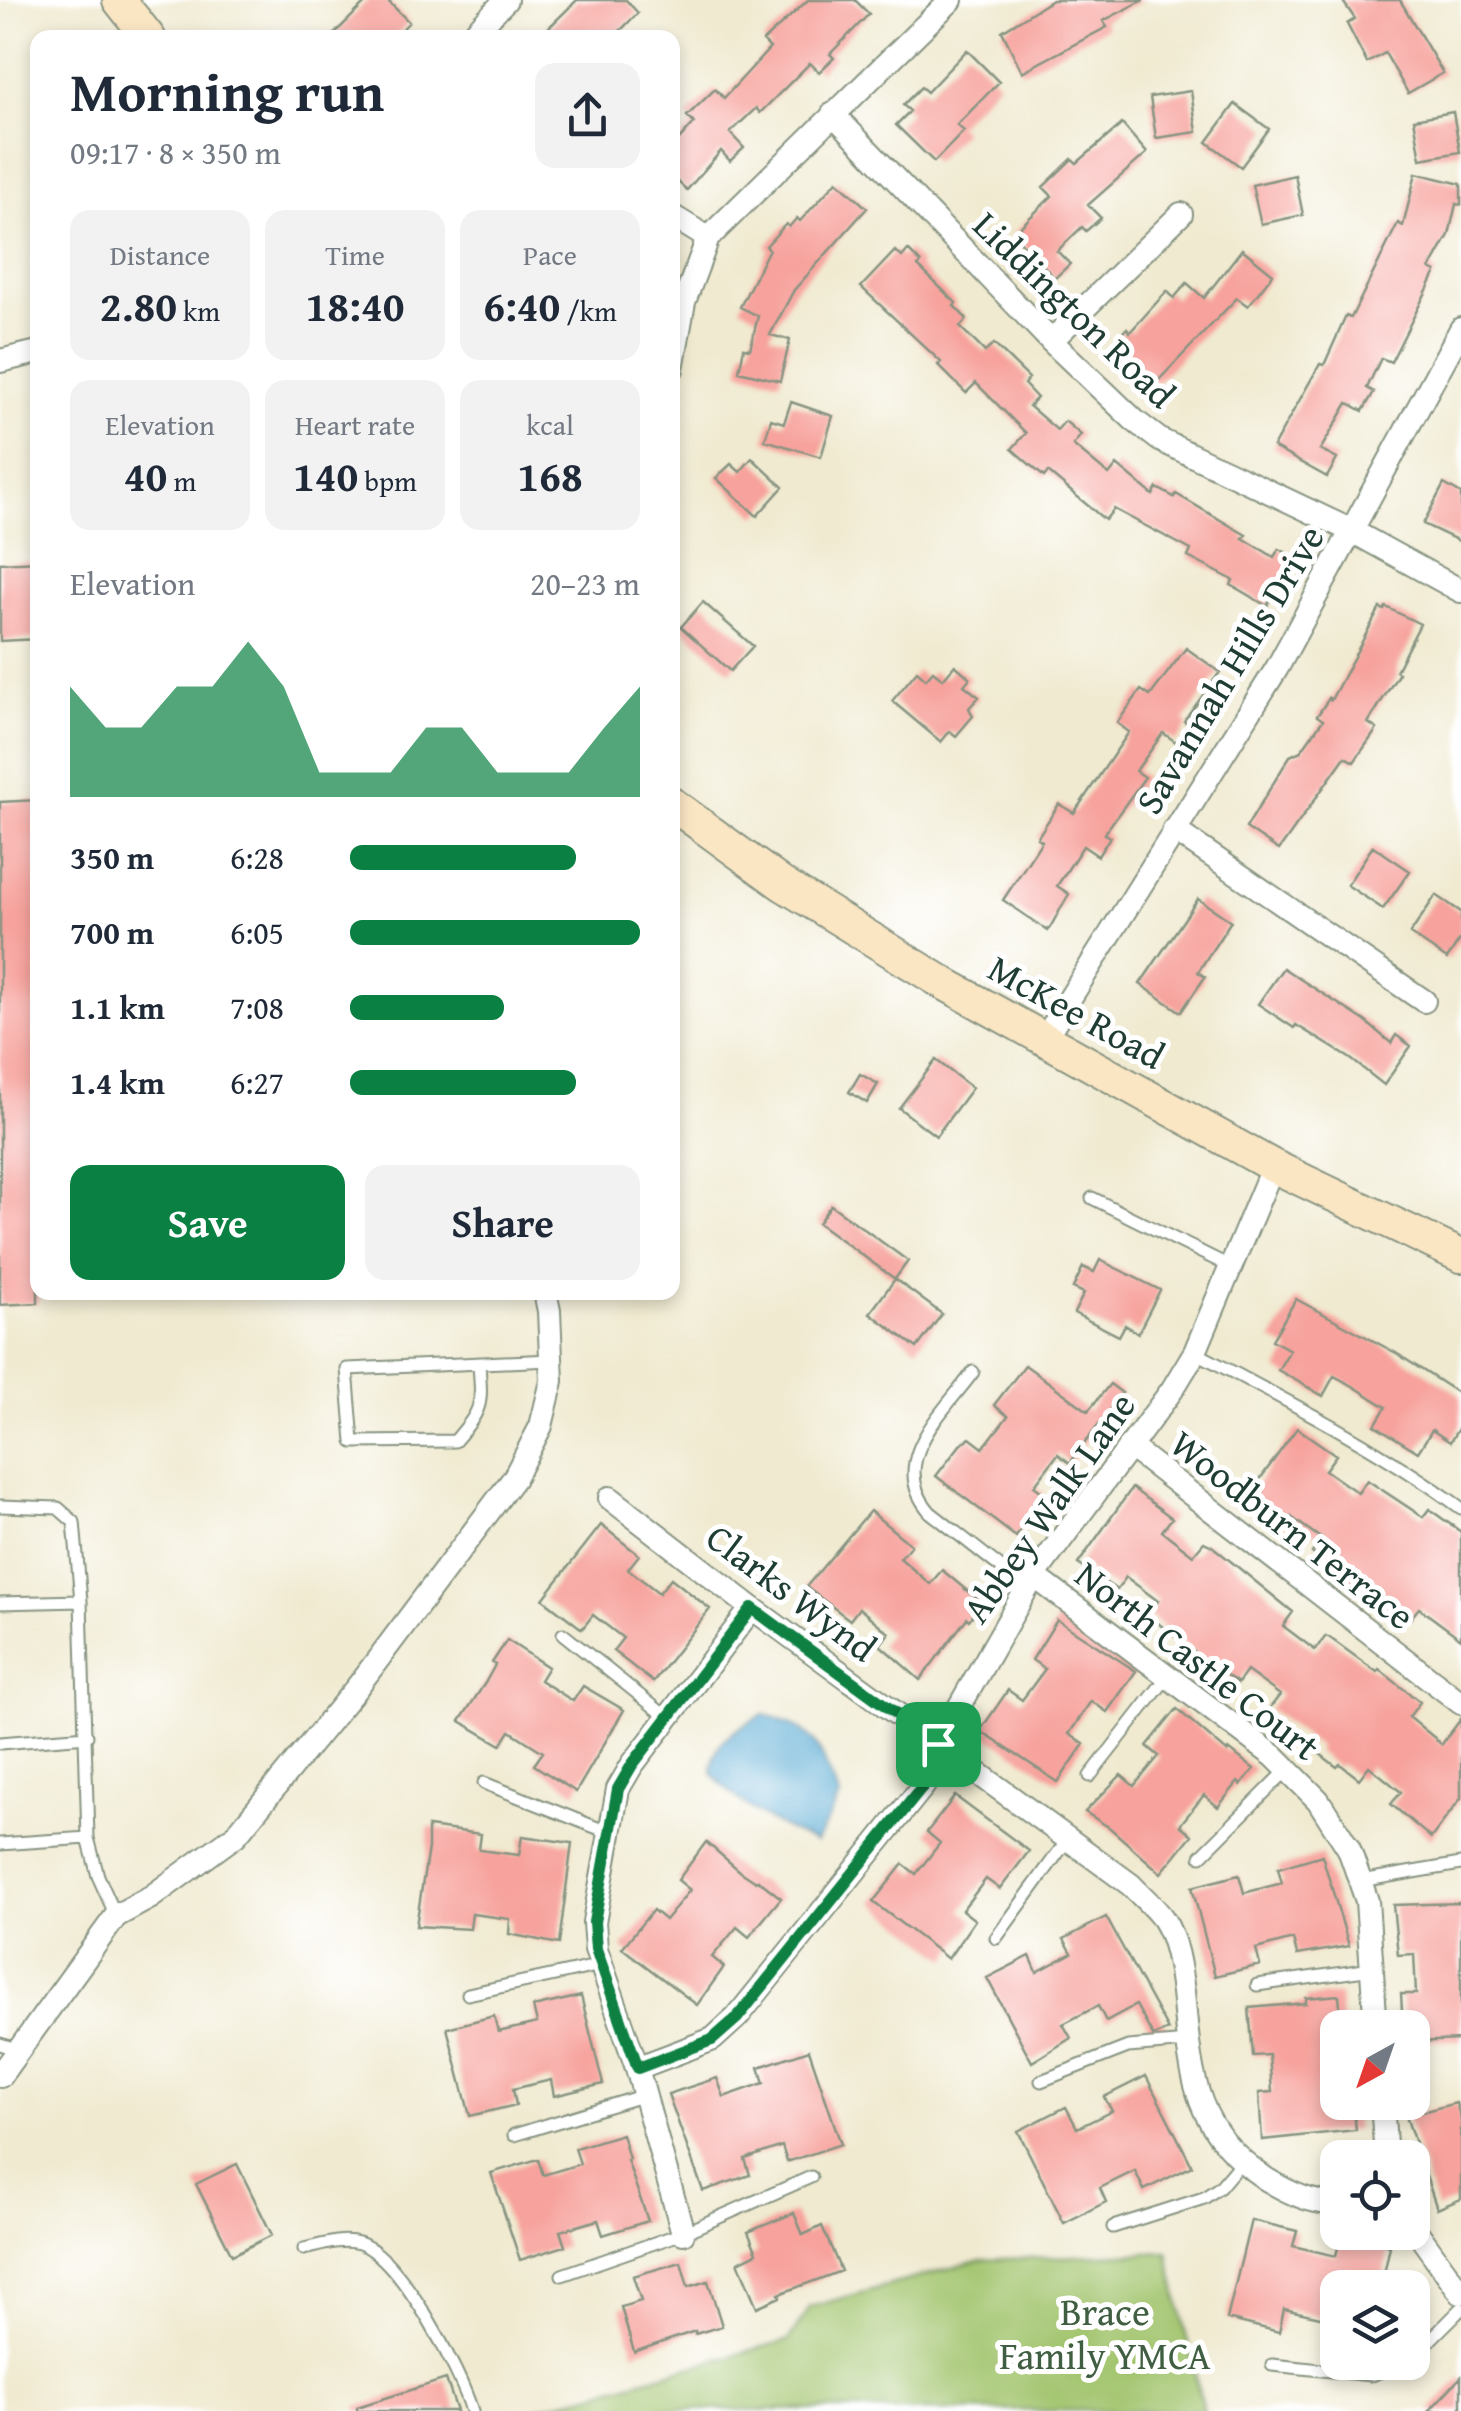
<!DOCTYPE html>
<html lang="en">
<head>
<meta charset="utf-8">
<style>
	:root { --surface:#fff; --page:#f2f2f3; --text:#1f2937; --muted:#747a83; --accent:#0b8043 }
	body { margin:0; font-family:"Gentium Book Plus",serif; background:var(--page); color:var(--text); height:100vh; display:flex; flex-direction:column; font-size:38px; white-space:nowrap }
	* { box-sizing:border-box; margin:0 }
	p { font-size:32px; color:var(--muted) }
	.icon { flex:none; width:55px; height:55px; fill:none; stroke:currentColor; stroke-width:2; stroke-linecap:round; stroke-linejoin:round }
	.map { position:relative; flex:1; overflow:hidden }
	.sheet { position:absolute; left:30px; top:30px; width:650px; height:1270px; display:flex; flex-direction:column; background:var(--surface); border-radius:20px; box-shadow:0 5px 15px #0003 }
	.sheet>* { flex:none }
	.needle { width:65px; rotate:220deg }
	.tools { position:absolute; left:1320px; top:2010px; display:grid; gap:20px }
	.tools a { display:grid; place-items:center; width:110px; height:110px; border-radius:20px; background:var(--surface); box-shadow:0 5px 15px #0003; font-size:50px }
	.pin { position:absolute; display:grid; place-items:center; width:85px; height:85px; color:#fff; margin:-42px; border-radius:20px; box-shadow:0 5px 15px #0006 }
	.round { display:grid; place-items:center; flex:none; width:105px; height:105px; border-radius:20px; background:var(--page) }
	.head { display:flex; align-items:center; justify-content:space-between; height:170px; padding:0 40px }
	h1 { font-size:55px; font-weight:600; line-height:75px }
	.metrics { display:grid; grid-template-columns:repeat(3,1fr); gap:15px; height:170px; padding:10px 40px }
	.metrics div { display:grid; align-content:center; border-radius:20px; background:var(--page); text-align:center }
	.metrics b { font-size:42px; font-weight:600 }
	.metrics small { font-size:28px; font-weight:400 }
	.metrics p { font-size:28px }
	.chart { height:280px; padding:20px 40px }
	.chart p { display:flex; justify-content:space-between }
	.chart svg { width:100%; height:180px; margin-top:10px; fill:var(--accent); opacity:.7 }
	.cta { display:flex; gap:20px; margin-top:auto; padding:20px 40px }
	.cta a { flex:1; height:115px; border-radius:20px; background:var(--accent); color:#fff; font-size:40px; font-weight:600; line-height:115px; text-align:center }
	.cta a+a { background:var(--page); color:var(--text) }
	ul { padding:0 40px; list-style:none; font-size:32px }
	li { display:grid; grid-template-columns:160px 120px 1fr; align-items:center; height:75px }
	li i { height:25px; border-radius:12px; background:var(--accent) }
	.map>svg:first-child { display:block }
	.green { fill:#a3c56e; stroke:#618151; stroke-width:2.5 }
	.water { fill:#58aad3; stroke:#3c7484; stroke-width:2.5 }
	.building { fill:#f7a29c }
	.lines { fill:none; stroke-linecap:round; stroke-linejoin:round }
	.lane-casing { stroke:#889482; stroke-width:15 }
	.street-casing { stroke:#889482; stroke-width:26 }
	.secondary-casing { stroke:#889482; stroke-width:36 }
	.lane { stroke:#fff; stroke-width:11 }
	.street { stroke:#fff; stroke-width:22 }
	.secondary { stroke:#fbe6c4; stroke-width:32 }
	.route-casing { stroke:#fff; stroke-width:20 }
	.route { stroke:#0b8043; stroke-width:12 }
	.labels { text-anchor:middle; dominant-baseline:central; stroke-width:10; stroke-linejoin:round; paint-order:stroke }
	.street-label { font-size:38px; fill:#1f3d34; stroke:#fff }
	.park-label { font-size:38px; fill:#405f42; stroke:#fff }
</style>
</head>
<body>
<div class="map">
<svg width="1461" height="2411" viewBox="0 0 1461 2411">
	<rect width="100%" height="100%" fill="#fff"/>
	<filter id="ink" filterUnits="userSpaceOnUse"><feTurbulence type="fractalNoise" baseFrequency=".01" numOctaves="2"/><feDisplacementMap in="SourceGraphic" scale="20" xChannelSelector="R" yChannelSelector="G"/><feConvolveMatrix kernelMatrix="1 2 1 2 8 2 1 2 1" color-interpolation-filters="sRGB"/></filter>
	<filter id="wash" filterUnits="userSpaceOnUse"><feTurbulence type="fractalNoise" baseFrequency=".0048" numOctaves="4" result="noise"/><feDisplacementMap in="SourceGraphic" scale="40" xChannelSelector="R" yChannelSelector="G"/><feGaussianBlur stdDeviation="2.25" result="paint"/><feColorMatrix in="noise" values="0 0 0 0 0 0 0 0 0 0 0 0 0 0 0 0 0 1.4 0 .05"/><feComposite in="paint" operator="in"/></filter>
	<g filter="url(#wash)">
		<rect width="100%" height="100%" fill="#f0ead0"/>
		<path class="green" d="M1168 2252 1203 2411 535 2409 789 2340 810 2307 981 2260Z"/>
		<path class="water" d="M763 1714C826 1733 814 1745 840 1797L816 1842C777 1828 740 1805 712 1774 712 1739 735 1730 763 1714Z"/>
		<g id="blocks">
			<path class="building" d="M368 0H387L409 22 394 38H330Z
				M577 0H626L638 13 613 38H538Z
				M808 0H855L869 14 830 54 834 58 819 72 810 63 760 113 756 108 730 133 744 148 730 161 721 151 687 190 672 177V148L694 123 687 116 715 89 724 98 770 48 763 41Z
				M1052 0H1144L1103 21 1107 27 1022 72 1002 31Z
				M1342 0H1400L1443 73 1408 93 1385 53 1367 63 1347 24 1355 19Z
				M967 50 999 82 957 125 964 131 934 162 896 125 910 111 903 105 921 87 927 92Z
				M1191 91 1197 132 1156 138 1150 97Z
				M1235 104 1269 129 1241 167 1207 142Z
				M1453 112 1460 152 1421 159 1414 119Z
				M1122 124 1147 153 1088 205 1101 218 1086 231 1082 227 1057 251 1070 264 1055 278 1013 234 1052 196 1043 187 1072 159 1077 163Z
				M1416 173 1461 184V205L1456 204 1449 235 1430 269 1436 272 1391 362 1381 358 1367 388 1374 392 1363 411 1348 403 1320 450 1337 459 1327 477 1273 447 1320 364 1324 365 1346 316 1351 318 1398 223 1403 226Z
				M1295 175 1303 215 1261 224 1252 185Z
				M837 181 867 208 794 290 770 335 790 340 780 381 739 371 744 348 750 349 758 316 740 307 769 249 766 246 786 224 789 227 797 218 800 221Z
				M1242 249 1273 274 1248 306 1237 298 1155 384 1113 343 1127 328 1130 332 1167 291 1174 298 1187 283 1204 298Z
				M908 250 921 263 918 266 956 303 954 306 967 319 960 327 985 352 994 344 1029 378 1024 384 1037 398 1029 406 1057 430 1065 421 1081 435 1073 445 1109 475 1117 465 1153 495 1157 488 1174 497 1176 494 1246 535 1243 538 1274 557 1279 549 1295 557 1267 606 1231 585 1233 580 1188 557 1191 550 1114 509 1105 520 1048 472 1044 477 1012 449 1026 433 976 383 966 393 938 365 941 362 861 287 895 251 902 257Z
				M791 402 833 416 821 457 765 440 771 419 784 423Z
				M752 458 783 487 757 516 716 478 731 464 740 472Z
				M1444 484 1461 494V542L1423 524Z
				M38 561V639L0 641V563Z
				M703 602 753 646 730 671 681 627Z
				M1386 607 1420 624 1396 671 1399 673 1368 723 1377 729 1354 762 1345 757 1279 850 1246 828 1290 756 1301 751 1323 720 1317 716 1329 698 1331 700 1380 608 1384 610Z
				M1186 648 1220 672 1184 721 1189 725 1176 742 1163 733 1136 771 1145 777 1104 834 1110 837 1098 856 1083 846 1057 886 1069 894 1048 931 1003 900 1042 841 1037 838 1059 804 1074 813 1129 732 1117 723 1141 690 1150 696Z
				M955 665 970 678 964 685 979 697 969 708 973 716 956 736 950 731 941 742 892 701 917 671 926 679 933 671 943 679Z
				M38 800V1303L0 1305V802Z
				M1373 846 1410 871 1383 909 1347 885Z
				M1436 895 1461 912V938L1447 959 1410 934Z
				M1198 899 1231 921 1198 972 1205 977 1181 1012 1140 984Z
				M1283 968 1365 1021 1391 1043 1396 1035 1411 1046 1384 1085 1351 1059 1296 1025 1294 1028 1258 1004Z
				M936 1060 972 1088 936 1136 899 1108Z
				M860 1074 878 1084 867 1103 849 1092Z
				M831 1205 908 1261 895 1279 818 1223Z
				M1100 1260 1160 1290 1138 1333 1125 1325 1119 1336 1074 1313 1084 1293 1073 1288 1083 1267 1094 1272Z
				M895 1279 942 1314 917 1348 870 1313Z
				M1296 1299 1396 1353 1461 1395V1424L1450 1442 1432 1430 1418 1452 1375 1425 1386 1407 1353 1386 1334 1376 1323 1396 1278 1370 1290 1350 1272 1340Z
				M1025 1365 1088 1411 1110 1384 1122 1393 1070 1463 1058 1454 1034 1486 1045 1494 1016 1537 936 1476 961 1444 970 1438 983 1448 1008 1416 994 1405Z
				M1297 1428 1336 1455 1325 1470 1358 1493 1367 1480 1423 1517 1429 1509 1461 1532V1639L1419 1608 1410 1619 1353 1584 1312 1553 1322 1539 1291 1517 1282 1530 1242 1504Z
				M1132 1488 1172 1518 1162 1531 1193 1555 1204 1542 1212 1546 1293 1612 1283 1626 1315 1650 1326 1636 1330 1638 1377 1672 1379 1669 1420 1702 1409 1717 1442 1744 1461 1719V1798L1431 1838 1391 1804 1401 1792 1369 1766 1359 1779 1340 1764 1337 1767 1316 1751 1319 1747 1269 1709 1280 1695 1247 1671 1238 1683 1200 1657 1148 1615 1158 1601 1126 1577 1117 1590 1078 1564Z
				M870 1511 911 1545 900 1558 930 1584 942 1570 983 1604 969 1620 967 1618 920 1680 880 1645 889 1633 859 1608 850 1620 806 1587Z
				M601 1525 639 1555 628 1569 659 1593 671 1578 710 1609 653 1682 613 1651 623 1638 593 1615 582 1629 543 1599Z
				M1057 1620 1136 1671 1107 1712 1091 1701 1069 1734 1084 1744 1058 1782 980 1731 1008 1690 1022 1700 1045 1669 1032 1660Z
				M507 1640 548 1667 540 1680 573 1701 583 1686 624 1710 576 1792 534 1765 543 1752 510 1731 501 1745 460 1721 485 1683 495 1665 492 1663Z
				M1177 1709 1227 1752 1229 1749 1254 1769 1241 1785 1238 1782 1218 1807 1204 1795 1180 1825 1192 1835 1161 1873 1110 1828 1085 1812 1121 1775 1134 1786 1159 1756 1147 1746Z
				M955 1796 1029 1851 1000 1889 986 1879 962 1910 975 1920 948 1959 873 1902 903 1864 916 1874 940 1843 927 1832Z
				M428 1827 481 1834 479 1850 519 1855 522 1836 572 1843 559 1944 509 1934 510 1919 472 1914 470 1929 416 1926 428 1848Z
				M706 1842 741 1872 756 1882 758 1880 781 1898 749 1937 737 1927 712 1957 724 1967 697 2005 622 1948 653 1910 665 1920 690 1890 678 1880Z
				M1322 1855 1349 1946 1297 1955 1293 1939 1256 1949 1260 1965 1215 1976 1192 1887 1239 1875 1244 1893 1282 1883 1278 1868Z
				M1461 1903V2040L1412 2042V2028H1403L1401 1994H1416L1414 1954 1398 1955 1393 1905Z
				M1106 1917 1168 2030 1153 2036 1136 2005 1106 2021 1098 2006 1063 2024 1071 2038 1032 2062 987 1978 1030 1956 1037 1972 1072 1953 1064 1939Z
				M1339 1995 1342 2028H1338V2044L1327 2045 1331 2084 1338 2083V2102H1353L1356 2130 1262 2140 1259 2093 1272 2092 1269 2055 1253 2056 1249 2008 1306 2003V1998Z
				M581 1996 603 2084 554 2096 551 2080 513 2089 516 2105 470 2116 447 2028 494 2016 498 2032 537 2023 533 2007Z
				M809 2050 841 2144 787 2162 782 2146 745 2159 750 2175 703 2191 668 2094 717 2078 724 2097 764 2083 759 2067Z
				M1146 2076 1192 2166 1144 2190 1135 2171 1100 2188 1106 2202 1064 2223 1018 2131 1066 2107 1077 2128 1112 2111 1104 2097Z
				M1456 2103 1461 2119V2199L1437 2209 1406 2116Z
				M622 2134 629 2159 627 2160 648 2221 603 2235 598 2220 560 2231 565 2246 520 2260 491 2173 538 2159 543 2175 580 2164 575 2148Z
				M237 2164 272 2235 232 2255 196 2184Z
				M794 2213 803 2235 822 2226 841 2271 779 2294 780 2297 757 2307 738 2262 757 2253 748 2232Z
				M1251 2220 1297 2231 1293 2246 1336 2256 1341 2234 1390 2246 1381 2288H1338V2321L1284 2309 1279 2332 1227 2319Z
				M681 2262 688 2287 708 2281 722 2326 695 2334V2331L634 2352 621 2307 641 2301 633 2276Z
				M1461 2377V2411H1429Z
				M446 2379 457 2411H357V2407Z"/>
		</g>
	</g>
	<g filter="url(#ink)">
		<use href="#blocks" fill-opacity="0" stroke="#889482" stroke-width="2.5"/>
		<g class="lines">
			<g class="lane-casing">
				<path id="lane" d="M1092 1198 1231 1267
					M1195 1352C1285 1400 1378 1447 1461 1508
					M479 1364C482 1406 483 1408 455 1441L353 1442 347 1369 551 1360
					M973 1372C943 1413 886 1462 930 1512L1027 1588
					M0 1506 58 1508 74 1522 81 1601 88 1838 98 1876 116 1916
					M0 1603 81 1601
					M563 1634 668 1718
					M0 1743 87 1736
					M1090 1776 1168 1676
					M484 1783 610 1833
					M0 1844 88 1838
					M1201 1856 1287 1770
					M1360 1881 1461 1864
					M996 1938 1068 1839
					M1257 1985 1372 1969
					M468 1994 601 1965
					M0 2044 20 2050
					M1041 2081 1128 2047 1188 2042
					M514 2135 645 2095
					M1113 2227 1204 2198 1220 2187 1241 2162
					M304 2249C322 2245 341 2238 359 2243 400 2255 460 2371 472 2411
					M562 2275 683 2233 811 2177
					M1412 2358 1461 2309
					M1272 2365 1371 2375 1408 2362"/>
			</g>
			<g class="street-casing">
				<path id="street" d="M469 38 506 0
					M833 114 1051 341 1135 421 1160 440 1352 531 1461 591
					M672 216 708 238
					M1051 341 1181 214
					M0 361 38 352
					M672 369 684 302 708 238 951 0
					M1174 830 1424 1001
					M1045 1038 1277 668 1461 329
					M1129 1446 1461 1703
					M610 1498 752 1608 1131 1885C1141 1896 1155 1907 1163 1919 1176 1939 1180 1969 1183 1992 1191 2075 1192 2129 1266 2179 1287 2192 1313 2205 1338 2203
					M1034 1576 1274 1756 1318 1800 1349 1849 1367 1901 1376 2028
					M637 2068 713 2039 737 2017 924 1785 938 1744 1034 1576 1172 1390 1195 1352 1273 1166
					M0 2076 116 1916 151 1897 236 1835 358 1686 514 1478 541 1426 552 1381 549 1311 545 1292
					M1382 2102 1386 2158
					M1412 2225 1461 2293
					M683 2233 637 2068 596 1949 594 1922 618 1789 632 1765 752 1608"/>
			</g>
			<g class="secondary-casing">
				<path id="secondary" d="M119 0 149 38
					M672 804 782 884 940 981 1273 1166 1461 1256"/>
			</g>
			<use href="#lane" class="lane"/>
			<use href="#street" class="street"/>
			<use href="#secondary" class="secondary"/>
		</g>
	</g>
	<g class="lines" filter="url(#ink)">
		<g class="route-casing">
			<path id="route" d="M752 1608 938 1744 924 1785 737 2018 712 2040 638 2068 596 1949 594 1922 618 1789 632 1765Z"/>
		</g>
		<use href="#route" class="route"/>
	</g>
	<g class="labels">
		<g class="street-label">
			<text transform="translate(1075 309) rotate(44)">Liddington Road</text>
			<text transform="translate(1229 669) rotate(-59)">Savannah Hills Drive</text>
			<text transform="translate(1077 1011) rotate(29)">McKee Road</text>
			<text transform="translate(1048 1507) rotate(-55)">Abbey Walk Lane</text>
			<text transform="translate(1293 1529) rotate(38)">Woodburn Terrace</text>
			<text transform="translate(792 1592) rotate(37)">Clarks Wynd</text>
			<text transform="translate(1198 1660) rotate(38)">North Castle Court</text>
		</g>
		<g class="park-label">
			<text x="1105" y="2311">Brace<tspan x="1105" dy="44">Family YMCA</tspan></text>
		</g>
	</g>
</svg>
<div class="tools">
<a><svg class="needle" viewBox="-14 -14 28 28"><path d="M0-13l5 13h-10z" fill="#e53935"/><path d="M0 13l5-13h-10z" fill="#747a83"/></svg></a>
<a><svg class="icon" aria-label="locate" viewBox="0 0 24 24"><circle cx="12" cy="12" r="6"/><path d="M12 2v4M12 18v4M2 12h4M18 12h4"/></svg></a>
<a><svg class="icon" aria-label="layers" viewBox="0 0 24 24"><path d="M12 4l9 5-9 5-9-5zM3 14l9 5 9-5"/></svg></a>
</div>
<div class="pin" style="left:938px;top:1744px;background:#1e9e55"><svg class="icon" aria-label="arrive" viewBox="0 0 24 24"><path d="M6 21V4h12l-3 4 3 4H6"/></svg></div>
<section class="sheet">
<div class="head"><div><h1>Morning run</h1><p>09:17 · 8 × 350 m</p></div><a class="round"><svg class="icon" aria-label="share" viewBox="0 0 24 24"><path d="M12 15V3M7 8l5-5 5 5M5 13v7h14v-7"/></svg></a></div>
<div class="metrics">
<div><p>Distance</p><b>2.80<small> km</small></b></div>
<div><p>Time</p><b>18:40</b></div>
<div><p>Pace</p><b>6:40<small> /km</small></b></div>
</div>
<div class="metrics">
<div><p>Elevation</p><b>40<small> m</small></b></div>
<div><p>Heart rate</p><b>140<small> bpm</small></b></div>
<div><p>kcal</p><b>168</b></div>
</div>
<div class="chart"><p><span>Elevation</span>20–23 m</p>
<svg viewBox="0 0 160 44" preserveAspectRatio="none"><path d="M0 44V17L10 27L20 27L30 17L40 17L50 6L60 17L70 38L80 38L90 38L100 27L110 27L120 38L130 38L140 38L150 27L160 17V44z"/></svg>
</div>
<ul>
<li><b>350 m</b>6:28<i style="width:78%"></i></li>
<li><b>700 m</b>6:05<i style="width:100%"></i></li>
<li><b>1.1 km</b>7:08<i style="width:53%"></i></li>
<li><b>1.4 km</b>6:27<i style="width:78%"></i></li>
</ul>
<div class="cta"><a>Save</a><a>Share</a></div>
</section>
</div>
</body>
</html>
